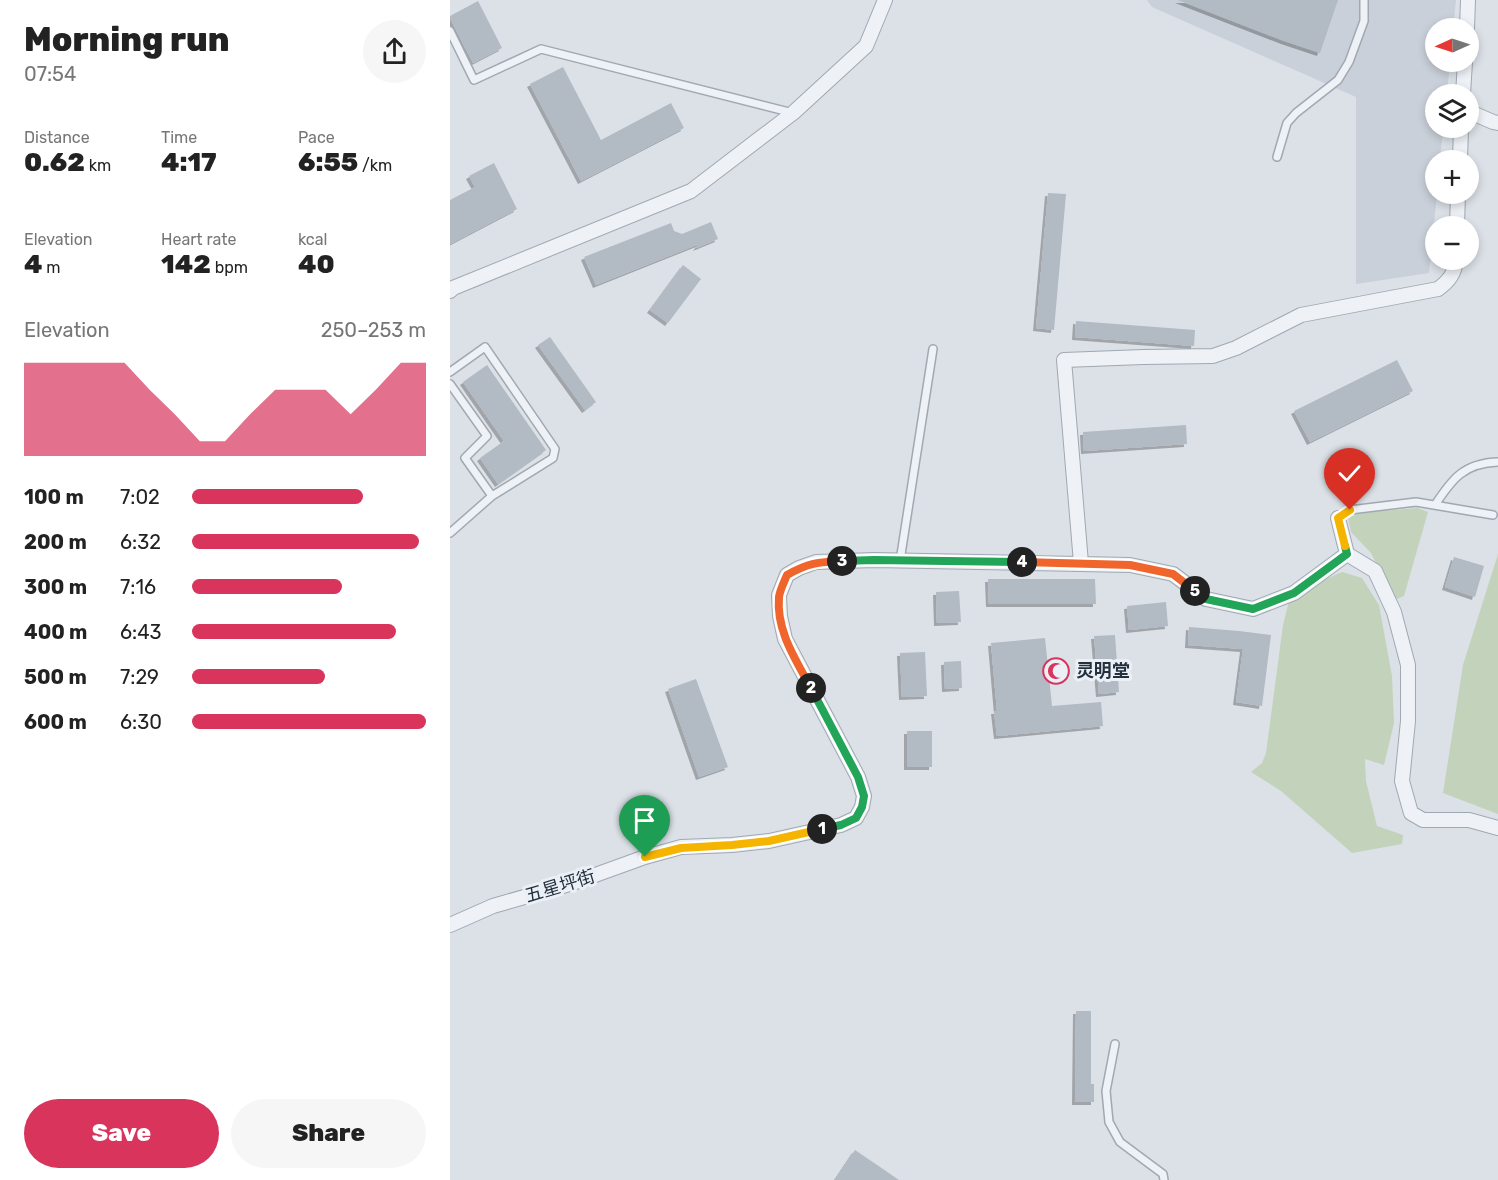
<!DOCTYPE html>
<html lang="en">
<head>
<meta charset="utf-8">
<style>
	:root { --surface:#fff; --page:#f6f6f6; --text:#222; --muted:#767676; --accent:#d8345c }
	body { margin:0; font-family:Rubik,"Noto Sans SC",sans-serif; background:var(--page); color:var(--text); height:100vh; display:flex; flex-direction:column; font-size:22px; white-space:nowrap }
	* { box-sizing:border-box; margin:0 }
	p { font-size:20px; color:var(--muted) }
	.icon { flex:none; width:33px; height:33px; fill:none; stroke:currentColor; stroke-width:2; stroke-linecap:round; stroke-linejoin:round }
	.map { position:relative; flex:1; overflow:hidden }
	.drawer { display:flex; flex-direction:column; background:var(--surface); width:450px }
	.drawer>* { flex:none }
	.needle { width:39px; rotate:267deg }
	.fabs { position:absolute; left:975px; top:18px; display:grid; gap:12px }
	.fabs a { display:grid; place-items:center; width:54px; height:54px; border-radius:50%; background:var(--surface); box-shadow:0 3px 9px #0003; font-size:30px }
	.pin { position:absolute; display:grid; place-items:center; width:51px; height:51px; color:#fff; margin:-62px -26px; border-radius:50% 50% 50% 0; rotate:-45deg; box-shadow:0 0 6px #0007 }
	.pin .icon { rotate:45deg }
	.km { position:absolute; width:30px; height:30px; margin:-15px; border-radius:50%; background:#222; color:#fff; font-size:16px; line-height:30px; text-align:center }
	.round { display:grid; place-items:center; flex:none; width:63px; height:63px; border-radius:32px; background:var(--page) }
	.headline { display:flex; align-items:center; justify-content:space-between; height:102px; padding:0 24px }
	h1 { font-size:33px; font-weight:800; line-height:45px }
	.metrics { display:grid; grid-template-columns:repeat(3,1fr); gap:9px; height:102px; padding:6px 24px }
	.metrics div { display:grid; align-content:center }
	.metrics b { font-size:26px; font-weight:800 }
	.metrics small { font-size:16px; font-weight:400 }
	.metrics p { font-size:16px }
	.chart { height:168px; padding:12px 24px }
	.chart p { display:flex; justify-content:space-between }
	.chart svg { width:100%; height:108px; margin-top:6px; fill:var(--accent); opacity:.7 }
	.primary-button { display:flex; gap:12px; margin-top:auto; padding:12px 24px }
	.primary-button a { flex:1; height:69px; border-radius:36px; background:var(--accent); color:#fff; font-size:24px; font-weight:800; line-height:69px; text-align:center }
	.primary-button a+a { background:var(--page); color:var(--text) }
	ul { padding:0 24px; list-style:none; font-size:20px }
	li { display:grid; grid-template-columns:96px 72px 1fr; align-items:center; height:45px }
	li i { height:15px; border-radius:8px; background:var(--accent) }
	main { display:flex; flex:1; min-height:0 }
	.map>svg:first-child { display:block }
	.built { fill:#c9d0d9 }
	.green { fill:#c3d2bb }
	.building { fill:#b2bac4; filter:url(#shadow) }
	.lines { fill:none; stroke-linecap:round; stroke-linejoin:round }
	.lane-casing { stroke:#a0a8b1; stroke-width:10 }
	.street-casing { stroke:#a0a8b1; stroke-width:16 }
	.lane { stroke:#eef1f5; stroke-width:7 }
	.street { stroke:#eef1f5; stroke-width:14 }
	.split-1-casing { stroke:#fff; stroke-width:12 }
	.split-2-casing { stroke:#fff; stroke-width:12 }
	.split-3-casing { stroke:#fff; stroke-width:12 }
	.split-4-casing { stroke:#fff; stroke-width:12 }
	.split-5-casing { stroke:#fff; stroke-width:12 }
	.split-6-casing { stroke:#fff; stroke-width:12 }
	.split-7-casing { stroke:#fff; stroke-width:12 }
	.split-1 { stroke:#f5b400; stroke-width:8 }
	.split-2 { stroke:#22a559; stroke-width:8 }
	.split-3 { stroke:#f0652b; stroke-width:8 }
	.split-4 { stroke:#22a559; stroke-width:8 }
	.split-5 { stroke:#f0652b; stroke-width:8 }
	.split-6 { stroke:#22a559; stroke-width:8 }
	.split-7 { stroke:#f5b400; stroke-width:8 }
	.labels { text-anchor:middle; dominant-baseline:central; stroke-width:6; stroke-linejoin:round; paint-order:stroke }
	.poi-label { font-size:18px; font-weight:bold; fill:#24303e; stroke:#eaf0f5; text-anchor:start }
	.street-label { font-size:18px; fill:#24303e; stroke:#eaf0f5 }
</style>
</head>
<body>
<main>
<section class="drawer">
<div class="headline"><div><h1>Morning run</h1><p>07:54</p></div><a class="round"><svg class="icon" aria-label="share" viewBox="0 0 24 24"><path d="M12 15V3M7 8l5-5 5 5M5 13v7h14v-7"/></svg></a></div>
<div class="metrics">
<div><p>Distance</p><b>0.62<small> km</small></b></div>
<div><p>Time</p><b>4:17</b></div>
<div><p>Pace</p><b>6:55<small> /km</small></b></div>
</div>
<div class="metrics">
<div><p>Elevation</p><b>4<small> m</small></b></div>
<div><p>Heart rate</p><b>142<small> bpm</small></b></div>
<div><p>kcal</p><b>40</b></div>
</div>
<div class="chart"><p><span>Elevation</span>250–253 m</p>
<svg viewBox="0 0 160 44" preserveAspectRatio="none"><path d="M0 44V6L10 6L20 6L30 6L40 6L50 17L60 27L70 38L80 38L90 27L100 17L110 17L120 17L130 27L140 17L150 6L160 6V44z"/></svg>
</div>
<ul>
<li><b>100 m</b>7:02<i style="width:73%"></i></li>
<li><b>200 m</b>6:32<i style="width:97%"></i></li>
<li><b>300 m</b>7:16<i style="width:64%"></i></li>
<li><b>400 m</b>6:43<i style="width:87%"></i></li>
<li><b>500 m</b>7:29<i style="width:57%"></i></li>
<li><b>600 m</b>6:30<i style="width:100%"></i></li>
</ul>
<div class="primary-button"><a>Save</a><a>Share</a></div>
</section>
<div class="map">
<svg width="1048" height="1180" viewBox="0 0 1048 1180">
	<defs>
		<filter id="shadow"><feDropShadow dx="-3" dy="3" stdDeviation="0" flood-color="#0004"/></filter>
	</defs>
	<rect width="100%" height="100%" fill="#dbe1e7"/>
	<path class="built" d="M697 0H1006L1003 28H986V62H1000L997 94H986V128H993L990 160H986V194H987L979 273 906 284V97L702 7Z"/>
	<path class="green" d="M967 508 978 512 954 596 947 599 942 595 921 553 901 532 898 518 909 513Z
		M1048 554V814L993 793 1013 665Z
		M892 572 912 578 929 605 942 676 944 723 934 765 915 759 916 781 927 826 953 835 952 844 902 853 831 791 801 772 812 763 816 753 833 625 839 601 876 579Z"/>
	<path class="building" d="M728 0H888L870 53 834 41Z
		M28 1 52 48 23 63 0 18V16Z
		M113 67 151 140 221 103 234 128 131 181 80 84Z
		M44 163 67 209 0 244V200L25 187 19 176Z
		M598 193 616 194 604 330 586 328Z
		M261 222 268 239 246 248 249 244 146 285 134 257 221 223 224 231 232 234Z
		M233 265 251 279 218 323 200 310Z
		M626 321 745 330 744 346 625 337Z
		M100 337 146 402 135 410 88 345Z
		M947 360 963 391 860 442 844 411Z
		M37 365 96 450 48 484 30 458 54 441 13 382Z
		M736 425 737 444 634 451 633 432Z
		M1004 557 1034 566 1025 597 995 587Z
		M538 579H645L646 604H539Z
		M509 591 511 622 487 623 486 592Z
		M716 602 718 626 679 630 677 606Z
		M739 627 789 631 821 635 812 706 786 702 793 649 738 645Z
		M665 635 669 692 649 694 644 636Z
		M595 638 602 706 651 702 653 726 547 736 544 711H547L541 643Z
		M475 652 477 696 452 697 450 653Z
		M511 661 512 688 495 689 494 662Z
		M246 679 278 767 249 777 218 689Z
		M457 731H482V767H457Z
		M626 1011H641V1084H644V1102H625Z
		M405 1150 433 1169 449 1180H385Z"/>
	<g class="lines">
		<g class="lane-casing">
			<path id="lane" d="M0 31 24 80 91 49 343 113
				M827 157 837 123 846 113 888 80 899 62 914 21V0
				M0 372 35 347 105 449 103 458 42 496 0 533
				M0 384 37 436 15 458 42 496
				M985 505C1002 479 1014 463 1048 462
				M888 518 900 510 966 502 1043 515
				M450 561 483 349
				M665 1044 656 1091 659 1122 670 1142 713 1174 714 1180"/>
		</g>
		<g class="street-casing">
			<path id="street" d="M1017 28 1018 0
				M1013 94 1015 62
				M1018 111 1043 122 1048 123
				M1010 160 1011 128
				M1007 226 1008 194
				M0 291 3 288 241 191 343 113 416 46 435 0
				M888 518 897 554 925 571 944 612 958 665V721L952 781 961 813 973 820H1019L1048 828
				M631 563 614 360 693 357 763 356 786 348 851 315 988 289C999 281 1005 273 1006 260
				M0 925 43 906 123 883 195 857 231 847 282 845 319 841 391 825 406 818 412 807 414 796 408 777 335 639 330 616 329 595 337 575 349 568 366 562 424 560 680 565 723 574 756 599 803 609 844 593 897 554"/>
		</g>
		<use href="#lane" class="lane"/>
		<use href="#street" class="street"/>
	</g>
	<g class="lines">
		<g class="split-1-casing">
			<path id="split-1" d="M195 857 231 848 282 845 319 841 372 829"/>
		</g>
		<g class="split-2-casing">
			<path id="split-2" d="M361 688 408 777 414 796 412 807 406 818 391 825 372 829"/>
		</g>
		<g class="split-3-casing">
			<path id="split-3" d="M361 688C346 660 326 631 329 597 330 590 334 582 337 575 358 563 368 562 392 561"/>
		</g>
		<g class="split-4-casing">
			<path id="split-4" d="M392 561 424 560 572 562"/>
		</g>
		<g class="split-5-casing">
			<path id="split-5" d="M572 562 680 565 723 574 745 591"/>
		</g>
		<g class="split-6-casing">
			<path id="split-6" d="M745 591 756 599 803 609 844 593 897 554 895 546"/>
		</g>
		<g class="split-7-casing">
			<path id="split-7" d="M895 546 888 518 900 510"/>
		</g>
		<use href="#split-1" class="split-1"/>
		<use href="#split-2" class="split-2"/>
		<use href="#split-3" class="split-3"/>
		<use href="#split-4" class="split-4"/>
		<use href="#split-5" class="split-5"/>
		<use href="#split-6" class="split-6"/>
		<use href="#split-7" class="split-7"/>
	</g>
	<defs>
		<g id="mosque-ring" transform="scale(1.35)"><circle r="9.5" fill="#eaf0f5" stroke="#d8345c" stroke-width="1.5"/><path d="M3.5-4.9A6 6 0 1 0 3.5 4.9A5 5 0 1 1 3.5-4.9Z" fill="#d8345c"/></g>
	</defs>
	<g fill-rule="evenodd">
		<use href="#mosque-ring" x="606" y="671"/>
	</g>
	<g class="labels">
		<g class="poi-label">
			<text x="626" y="671">灵明堂</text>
		</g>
		<g class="street-label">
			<text transform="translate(110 886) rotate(-17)">五星坪街</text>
		</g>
	</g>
</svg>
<div class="fabs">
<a><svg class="needle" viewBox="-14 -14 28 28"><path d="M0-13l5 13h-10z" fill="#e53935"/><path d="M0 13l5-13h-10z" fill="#767676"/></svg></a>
<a><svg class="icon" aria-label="layers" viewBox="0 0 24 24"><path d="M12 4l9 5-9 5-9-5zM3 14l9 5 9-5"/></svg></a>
<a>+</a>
<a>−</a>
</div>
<div class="pin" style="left:195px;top:857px;background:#1e9e55"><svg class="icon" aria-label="arrive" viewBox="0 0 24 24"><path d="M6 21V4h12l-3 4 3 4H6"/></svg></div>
<div class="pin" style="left:900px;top:510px;background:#d93025"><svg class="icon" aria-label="check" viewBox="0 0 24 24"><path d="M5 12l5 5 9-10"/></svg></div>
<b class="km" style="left:372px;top:829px">1</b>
<b class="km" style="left:361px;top:688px">2</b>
<b class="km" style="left:392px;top:561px">3</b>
<b class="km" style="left:572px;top:562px">4</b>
<b class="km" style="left:745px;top:591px">5</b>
</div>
</main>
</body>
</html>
